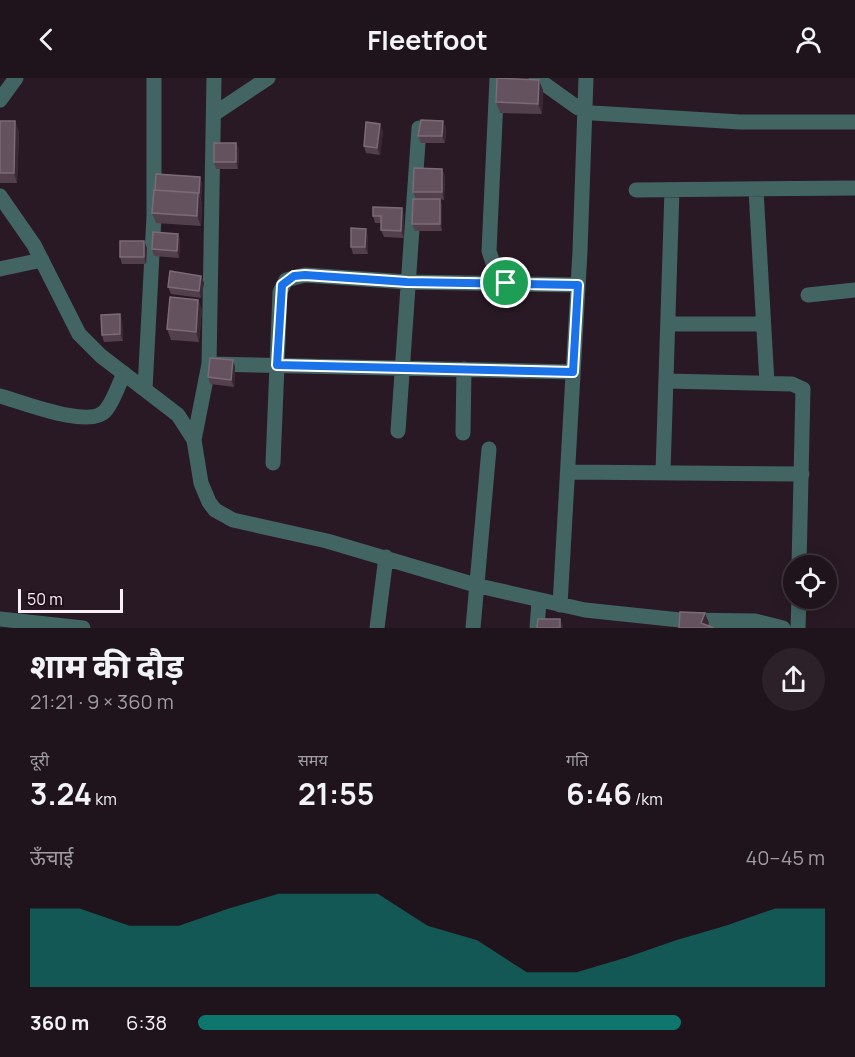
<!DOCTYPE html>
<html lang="hi">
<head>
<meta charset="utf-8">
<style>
	:root { --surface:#1f131c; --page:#2c2029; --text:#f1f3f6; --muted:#a19ea3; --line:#3c323b; --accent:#0f766e }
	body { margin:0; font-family:Manrope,"Noto Sans Devanagari",sans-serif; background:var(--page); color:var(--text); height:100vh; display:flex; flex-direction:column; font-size:22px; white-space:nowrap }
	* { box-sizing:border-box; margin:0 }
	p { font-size:20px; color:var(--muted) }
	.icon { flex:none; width:33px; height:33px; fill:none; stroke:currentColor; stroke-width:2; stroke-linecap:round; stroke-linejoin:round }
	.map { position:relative; height:550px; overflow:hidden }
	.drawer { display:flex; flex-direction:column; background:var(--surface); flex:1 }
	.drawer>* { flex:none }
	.fabs { position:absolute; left:783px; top:477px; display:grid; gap:12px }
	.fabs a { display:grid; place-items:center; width:54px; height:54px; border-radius:50%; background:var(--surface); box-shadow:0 3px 15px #0003,0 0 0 2px var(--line); font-size:30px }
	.scale { position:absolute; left:18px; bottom:15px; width:105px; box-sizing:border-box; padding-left:6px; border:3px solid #fbeff7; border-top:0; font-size:16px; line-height:21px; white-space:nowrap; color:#fbeff7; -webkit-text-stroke:4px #20101b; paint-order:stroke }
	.pin { position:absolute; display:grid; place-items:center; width:51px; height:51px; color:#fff; margin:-26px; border:3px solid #fff; border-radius:50%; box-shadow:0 2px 6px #0007 }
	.round { display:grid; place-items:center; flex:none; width:63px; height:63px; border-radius:32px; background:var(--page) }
	.head { display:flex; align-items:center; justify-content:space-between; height:102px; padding:0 30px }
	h1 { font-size:33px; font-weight:700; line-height:45px }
	.metrics { display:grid; grid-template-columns:repeat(3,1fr); gap:9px; height:102px; padding:6px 30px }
	.metrics div { display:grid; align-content:center }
	.metrics b { font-size:30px; font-weight:700 }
	.metrics small { font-size:16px; font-weight:400 }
	.metrics p { font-size:16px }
	.chart { height:168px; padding:12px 30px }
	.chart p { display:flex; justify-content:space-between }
	.chart svg { width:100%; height:108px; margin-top:6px; fill:var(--accent); opacity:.7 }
	ul { padding:0 30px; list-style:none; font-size:20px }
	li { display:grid; grid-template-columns:96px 72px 1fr; align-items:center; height:45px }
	li i { height:15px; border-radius:8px; background:var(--accent) }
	header { display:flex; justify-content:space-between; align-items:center; height:78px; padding:0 30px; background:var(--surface); font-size:27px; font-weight:700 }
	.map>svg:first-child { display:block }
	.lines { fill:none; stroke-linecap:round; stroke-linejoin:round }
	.street { stroke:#426563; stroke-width:15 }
	.wall { fill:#52404d }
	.shaded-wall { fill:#3a2935 }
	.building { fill:#64535f; stroke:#7c6b77; stroke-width:1.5 }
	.route-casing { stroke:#fff; stroke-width:12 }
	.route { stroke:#1a73e8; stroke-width:8 }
</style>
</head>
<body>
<header><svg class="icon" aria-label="back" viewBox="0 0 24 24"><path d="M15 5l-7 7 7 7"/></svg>Fleetfoot<svg class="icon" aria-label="person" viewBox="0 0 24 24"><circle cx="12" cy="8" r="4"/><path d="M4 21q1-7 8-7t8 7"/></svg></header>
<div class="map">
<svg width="855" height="550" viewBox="0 0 855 550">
	<rect width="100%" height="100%" fill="#291925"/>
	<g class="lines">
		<path class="street" d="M497 0 489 173 495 191 505 205
			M536 0 578 30 593 35 740 44H855
			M0 22 16 0
			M214 36 268 0
			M636 112 855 110
			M756 112 767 305
			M0 118 34 167 79 256 101 278 178 337 194 362 201 405 209 424 215 432 233 442 327 463 479 508 585 532 680 542 755 543 783 550
			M0 191 42 182
			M808 217 855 212
			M668 246H763
			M209 286 573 294
			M666 303 792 306 803 311 799 488
			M145 311 154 138V0
			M0 318C22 324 91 352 106 332 114 322 119 306 124 295
			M398 353 419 50
			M463 355 464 291
			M194 362 209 286 214 0
			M273 385 280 214 286 202 305 197 407 204 578 207
			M568 394 802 396
			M663 394 672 112
			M560 527 580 173 586 0
			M0 541 83 550
			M377 550 386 479
			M473 550 489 371
			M537 550 539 523
			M798 550 799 520"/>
	</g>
	<path class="wall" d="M543 12 542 36 500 35 496 24Z
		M0 43H15L19 54 17 105H0Z
		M446 50 445 65H421L418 58Z
		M383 53 380 77 366 75 364 68Z
		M236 65 239 72 238 91H216L214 84Z
		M442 91 445 98 444 122 440 121 442 128V153H415L412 146 416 121 413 114Z
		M200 99 202 106 201 122 202 126 201 148 156 145 152 135Z
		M404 137V160L384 159 381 152V145H375L373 138Z
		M178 156 180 163 179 180 154 178 152 171Z
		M368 158V176H353L351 169Z
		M144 163 147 170 146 186H122L120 179Z
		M201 198 204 205 201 220 171 216 168 209Z
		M198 222 202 232 199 264 171 262 167 251Z
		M122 243 123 263 104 264 102 257Z
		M235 289 234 309 210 306 208 299Z"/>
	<path class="shaded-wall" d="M539 2 543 12 542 36 538 26Z
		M15 43 19 54 17 105 14 95Z
		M443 43 446 50 445 65 442 58Z
		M380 46 383 53 380 77 377 70Z
		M236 65 239 72 238 91 236 84Z
		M442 91 445 98 444 122 442 114Z
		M200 99 202 106 201 122 199 115Z
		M198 115 202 126 201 148 197 138Z
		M440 121 442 128V153L440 146Z
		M402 130 404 137V160L401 153Z
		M366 151 368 158V176L365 169Z
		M178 156 180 163 179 180 177 173Z
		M144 163 147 170 146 186 144 179Z
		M201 198 204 205 201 220 199 213Z
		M198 222 202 232 199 264 196 254Z
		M120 236 122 243 123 263 120 256Z
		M233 282 235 289 234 309 231 302Z
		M705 535 709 545 707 550 701 545Z
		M560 541 563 548V550H560Z"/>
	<path class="building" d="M497 0 539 2 538 26 496 24Z
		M421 42 443 43 442 58H418Z
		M0 43H15L14 95H0Z
		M366 44 380 46 377 70 364 68Z
		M214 65H236V84H214Z
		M414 90 442 91V114H413Z
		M156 96 200 99 199 115 155 112Z
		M154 112 198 115 197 138 152 135Z
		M413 121H440V146H412Z
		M373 129 402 130 401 153 381 152V138H373Z
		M351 150 366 151 365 169H351Z
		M153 154 178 156 177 173 152 171Z
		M120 163H144V179H120Z
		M170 193 201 198 199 213 168 209Z
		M170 219 198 222 196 254 167 251Z
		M120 236V256L102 257 101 237Z
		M210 280 233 282 231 302 208 299Z
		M680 534 705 535 701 545 714 550H679Z
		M538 541H560V550H537Z"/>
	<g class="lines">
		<g class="route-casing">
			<path id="route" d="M305 197 407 204 578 207 573 294 277 287 282 207 294 198Z"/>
		</g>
		<use href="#route" class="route"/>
	</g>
</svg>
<div class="fabs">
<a><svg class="icon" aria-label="locate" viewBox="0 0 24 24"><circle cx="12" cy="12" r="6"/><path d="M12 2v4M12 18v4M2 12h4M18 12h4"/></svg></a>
</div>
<div class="scale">50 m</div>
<div class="pin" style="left:506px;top:205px;background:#1e9e55"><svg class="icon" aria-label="arrive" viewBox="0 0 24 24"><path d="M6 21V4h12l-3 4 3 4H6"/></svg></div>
</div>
<section class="drawer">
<div class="head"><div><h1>शाम की दौड़</h1><p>21:21 · 9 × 360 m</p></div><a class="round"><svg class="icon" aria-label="share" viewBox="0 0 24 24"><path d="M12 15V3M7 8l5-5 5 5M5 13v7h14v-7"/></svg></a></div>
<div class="metrics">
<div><p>दूरी</p><b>3.24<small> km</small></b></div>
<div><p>समय</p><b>21:55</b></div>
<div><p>गति</p><b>6:46<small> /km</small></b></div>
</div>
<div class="chart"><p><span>ऊँचाई</span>40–45 m</p>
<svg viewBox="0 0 160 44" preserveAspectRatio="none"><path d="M0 44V12L10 12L20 19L30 19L40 12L50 6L60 6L70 6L80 19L90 25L100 38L110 38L120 32L130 25L140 19L150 12L160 12V44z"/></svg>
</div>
<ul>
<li><b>360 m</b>6:38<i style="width:77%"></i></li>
</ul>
</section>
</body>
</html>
